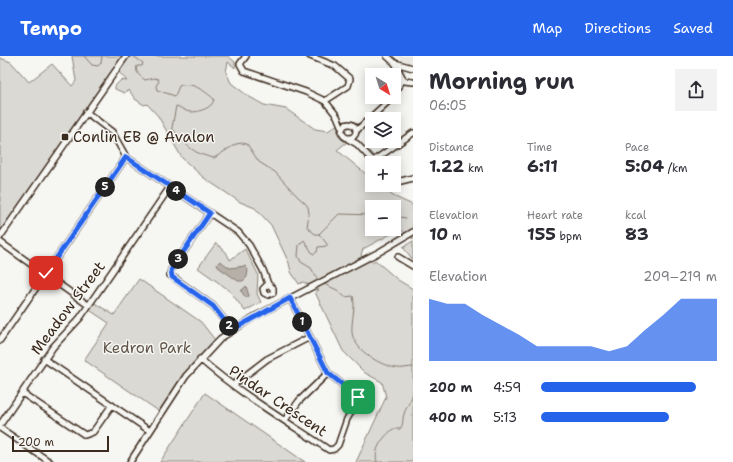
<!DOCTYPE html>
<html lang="en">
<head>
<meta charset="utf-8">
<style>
	:root { --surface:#fff; --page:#f2f2f3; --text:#2b2b33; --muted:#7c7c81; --accent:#2563eb }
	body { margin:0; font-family:"Shantell Sans",sans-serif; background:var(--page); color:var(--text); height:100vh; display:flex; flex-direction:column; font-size:15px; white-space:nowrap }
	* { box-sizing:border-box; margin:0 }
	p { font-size:13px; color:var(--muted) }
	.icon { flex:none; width:22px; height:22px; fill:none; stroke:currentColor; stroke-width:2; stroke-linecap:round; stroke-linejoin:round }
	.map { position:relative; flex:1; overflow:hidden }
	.drawer { display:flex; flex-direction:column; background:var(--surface); width:320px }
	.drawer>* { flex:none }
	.needle { width:26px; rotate:142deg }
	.controls { position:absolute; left:365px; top:12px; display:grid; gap:8px }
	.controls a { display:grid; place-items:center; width:36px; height:36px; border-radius:0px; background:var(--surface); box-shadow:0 2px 10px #0003; font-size:20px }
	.scale { position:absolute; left:12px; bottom:10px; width:97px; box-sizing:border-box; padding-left:4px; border:2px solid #3b2a1e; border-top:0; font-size:11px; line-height:14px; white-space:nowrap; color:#3b2a1e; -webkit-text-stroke:3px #f6f6f2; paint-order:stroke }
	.pin { position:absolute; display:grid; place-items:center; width:34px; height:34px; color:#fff; margin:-17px; border-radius:8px; box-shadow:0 2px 6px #0006 }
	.km { position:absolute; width:20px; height:20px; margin:-10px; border-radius:50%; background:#222; color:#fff; font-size:11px; line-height:20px; text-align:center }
	.round { display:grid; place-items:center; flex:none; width:42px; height:42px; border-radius:0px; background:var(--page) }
	.summary { display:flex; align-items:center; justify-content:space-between; height:68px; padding:0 16px }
	h1 { font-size:22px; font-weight:700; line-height:30px }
	.metrics { display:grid; grid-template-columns:repeat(3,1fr); gap:6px; height:68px; padding:4px 16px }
	.metrics div { display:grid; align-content:center }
	.metrics b { font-size:17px; font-weight:700 }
	.metrics small { font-size:11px; font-weight:400 }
	.metrics p { font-size:11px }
	.chart { height:112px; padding:8px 16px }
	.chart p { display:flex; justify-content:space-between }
	.chart svg { width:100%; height:72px; margin-top:4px; fill:var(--accent); opacity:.7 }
	ul { padding:0 16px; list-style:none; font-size:13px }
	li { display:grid; grid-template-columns:64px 48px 1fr; align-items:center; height:30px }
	li i { height:10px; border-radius:5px; background:var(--accent) }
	header { display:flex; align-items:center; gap:24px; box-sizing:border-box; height:56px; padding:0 20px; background:var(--accent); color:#fff }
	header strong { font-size:19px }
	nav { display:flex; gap:22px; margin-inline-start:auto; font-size:14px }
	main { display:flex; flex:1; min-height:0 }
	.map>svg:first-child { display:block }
	.built { fill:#e8e7e2 }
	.green { fill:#dad9d3; stroke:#8a8278; fill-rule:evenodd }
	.water { fill:#b6b0a9; stroke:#857a71 }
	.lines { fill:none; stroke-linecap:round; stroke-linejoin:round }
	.stream { stroke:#857a71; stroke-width:1 }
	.minor-casing { stroke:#3b2a1e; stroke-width:8 }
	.minor { stroke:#f6f6f2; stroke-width:5 }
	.route-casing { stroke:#fff; stroke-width:8 }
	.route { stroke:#2563eb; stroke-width:5 }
	.poi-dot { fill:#3b2a1e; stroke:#f6f6f2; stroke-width:1.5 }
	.labels { text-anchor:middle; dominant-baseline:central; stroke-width:3; stroke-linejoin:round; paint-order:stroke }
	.poi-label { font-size:15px; fill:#3b2a1e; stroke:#f6f6f2; text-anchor:start }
	.street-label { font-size:15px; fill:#3b2a1e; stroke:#f6f6f2 }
	.park-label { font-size:15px; fill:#63564b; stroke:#f6f6f2 }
</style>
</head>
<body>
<header>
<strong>Tempo</strong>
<nav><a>Map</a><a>Directions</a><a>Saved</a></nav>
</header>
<main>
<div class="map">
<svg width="413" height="406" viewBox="0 0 413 406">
	<rect width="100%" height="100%" fill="#f6f6f2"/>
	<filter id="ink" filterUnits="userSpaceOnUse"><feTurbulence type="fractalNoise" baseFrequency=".025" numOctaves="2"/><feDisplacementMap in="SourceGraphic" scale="8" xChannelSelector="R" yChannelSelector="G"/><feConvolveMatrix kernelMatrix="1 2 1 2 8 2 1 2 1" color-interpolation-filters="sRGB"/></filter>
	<g filter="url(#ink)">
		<path class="built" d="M396 0H413V6H405Z"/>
		<path class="green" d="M72 0H122L112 18 0 180V2L11 6 29 26 52 8 72 30 76 25Z
			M130 0H228L235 6V12L228 6 226 16 231 27 248 40 264 49 286 53 315 73 328 75 338 68C337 77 337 83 347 86L337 94 372 123V129H380L393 140 413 149V183L400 173 363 193 361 199 363 203 373 206 375 204 398 224 413 233V406H356L386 341 382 326 365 317 343 295 315 236 319 234 303 226 299 228 291 216 289 207 271 169 255 152 240 146 204 122 182 102 158 60 147 48 144 49 135 43 129 34 124 37 115 33V30L121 24 127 25 118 15ZM372 151H394V173H372Z
			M413 185V204L403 191Z
			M216 187 226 196 230 204 245 193 258 218 257 238 261 246 245 255 229 234 198 212Z
			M139 223 201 266 215 284 186 316 160 356 84 304 109 267 88 253 93 246 114 259Z
			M205 337 305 406H160Z"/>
		<path class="water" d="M220 205 230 212 245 210 248 214 247 221 243 225H238L218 211 217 208Z
			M246 230 249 240 246 242 241 235Z"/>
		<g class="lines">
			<path class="stream" d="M84 0 92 9 98 10 101 7 102 0
				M133 0 143 7 142 10H137C135 17 140 20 145 24L154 22 158 23 159 25 156 30 157 34 175 40 179 30C191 25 205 35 214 43 213 52 199 56 191 56 185 56 181 51 176 50L172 72C186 89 191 97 214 102L236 88 242 87 247 88 259 106 275 116 298 141 305 147 308 151 309 158 307 171 315 178H319L327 188V190L318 191 317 196 313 198 304 184 299 189 298 200 301 206 311 212 318 224
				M394 160 406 162
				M319 178 339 158 372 159
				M322 227 337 234 345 241 353 240C356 252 351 264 352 277 355 295 381 310 397 312 402 313 408 311 413 311
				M377 406C373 392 384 381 393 373H400C404 368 402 364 404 358 407 348 412 346 413 334"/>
			<g class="minor-casing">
				<path id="minor" d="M246 0 240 8 244 15 306 36 325 45
					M310 0 335 10 350 23 348 30 325 45 337 60 342 72
					M387 0 395 7 413 12
					M395 7 404 25 413 26
					M394 40 402 22
					M86 56 112 76 126 101 238 176 249 189 263 214 268 228 273 232V237L268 239 264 237 263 233 268 228
					M342 75a7 7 0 1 1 14 0a7 7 0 1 1-14 0Z
					M356 75 393 41
					M348 83 357 88 375 107
					M373 105 413 77
					M394 123 401 125 413 122
					M210 157 171 214 170 219 213 250 232 274
					M0 181 126 0
					M0 186 88 249
					M398 201 413 210
					M0 284 126 101
					M44 303 150 375
					M200 303C239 337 286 365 329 394L334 393 338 389 347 363 358 345V341L328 317 290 242
					M233 329 267 303 310 281
					M22 337 85 379 93 376 112 349
					M285 364 299 345 328 317
					M0 369 53 291 80 262 170 131
					M0 372 50 406
					M130 406 186 320 221 282 254 261 381 195 413 176"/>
			</g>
			<use href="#minor" class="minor"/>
		</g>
	</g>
	<g class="lines" filter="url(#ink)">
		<g class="route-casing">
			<path id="route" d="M46 217 126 101 210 157 171 214 172 221 213 250 232 274 290 242 328 317 358 341"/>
		</g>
		<use href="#route" class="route"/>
	</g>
	<rect class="poi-dot" x="61" y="77" width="8" height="8" rx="2"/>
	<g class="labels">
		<g class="poi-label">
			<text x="73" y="81">Conlin EB @ Avalon</text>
		</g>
		<g class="street-label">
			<text transform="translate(68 252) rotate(-53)">Meadow Street</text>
			<text transform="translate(278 345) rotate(34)">Pindar Crescent</text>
		</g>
		<g class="park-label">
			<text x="147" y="292">Kedron Park</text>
		</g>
	</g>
</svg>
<div class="controls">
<a><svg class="needle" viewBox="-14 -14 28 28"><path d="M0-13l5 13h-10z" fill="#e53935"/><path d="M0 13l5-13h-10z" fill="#7c7c81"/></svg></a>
<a><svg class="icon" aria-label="layers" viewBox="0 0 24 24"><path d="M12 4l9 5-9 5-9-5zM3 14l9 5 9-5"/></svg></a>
<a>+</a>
<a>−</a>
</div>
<div class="scale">200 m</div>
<div class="pin" style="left:358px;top:341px;background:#1e9e55"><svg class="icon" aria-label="arrive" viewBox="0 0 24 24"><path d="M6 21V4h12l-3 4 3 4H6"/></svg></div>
<div class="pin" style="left:46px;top:217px;background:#d93025"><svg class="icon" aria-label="check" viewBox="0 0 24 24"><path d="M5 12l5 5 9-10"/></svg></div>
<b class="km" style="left:302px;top:266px">1</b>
<b class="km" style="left:229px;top:270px">2</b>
<b class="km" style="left:178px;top:203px">3</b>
<b class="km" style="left:176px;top:135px">4</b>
<b class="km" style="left:105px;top:131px">5</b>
</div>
<section class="drawer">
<div class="summary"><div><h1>Morning run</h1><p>06:05</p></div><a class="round"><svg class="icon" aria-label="share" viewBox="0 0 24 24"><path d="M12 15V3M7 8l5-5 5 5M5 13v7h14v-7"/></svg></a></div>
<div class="metrics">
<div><p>Distance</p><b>1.22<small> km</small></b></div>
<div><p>Time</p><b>6:11</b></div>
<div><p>Pace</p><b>5:04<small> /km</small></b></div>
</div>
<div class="metrics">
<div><p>Elevation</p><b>10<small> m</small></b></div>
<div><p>Heart rate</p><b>155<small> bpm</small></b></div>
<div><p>kcal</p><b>83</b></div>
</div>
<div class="chart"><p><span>Elevation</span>209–219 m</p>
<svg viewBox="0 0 160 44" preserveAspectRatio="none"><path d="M0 44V6L10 9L20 9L30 16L40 22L50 28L60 35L70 35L80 35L90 35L100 38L110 35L120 25L130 16L140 6L150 6L160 6V44z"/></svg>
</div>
<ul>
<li><b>200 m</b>4:59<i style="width:88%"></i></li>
<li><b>400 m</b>5:13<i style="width:73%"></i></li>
</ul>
</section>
</main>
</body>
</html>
